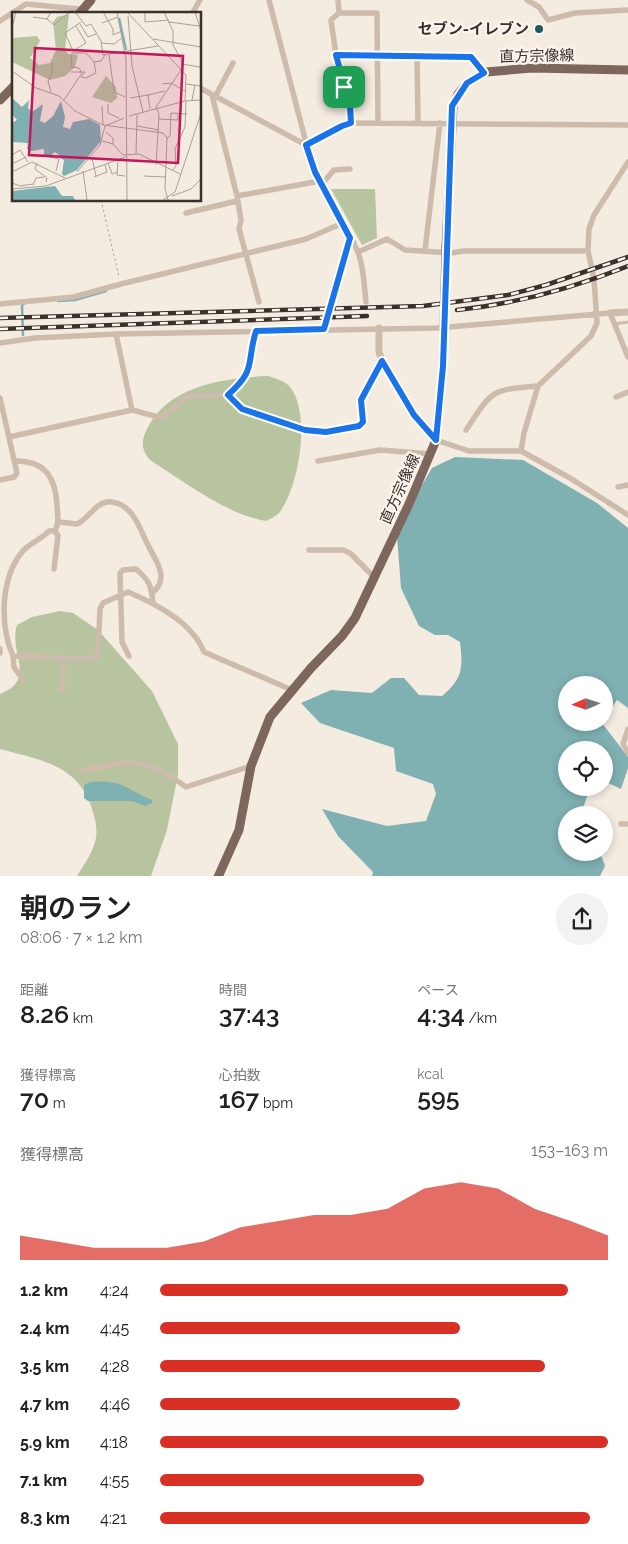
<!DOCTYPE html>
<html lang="ja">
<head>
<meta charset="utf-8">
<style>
	:root { --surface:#fff; --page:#f2f2f2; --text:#202124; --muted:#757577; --accent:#d93025 }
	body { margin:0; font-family:Raleway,"Noto Sans JP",sans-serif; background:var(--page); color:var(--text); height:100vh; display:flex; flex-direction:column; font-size:19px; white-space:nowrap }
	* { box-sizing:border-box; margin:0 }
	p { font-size:16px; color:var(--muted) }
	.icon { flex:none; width:28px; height:28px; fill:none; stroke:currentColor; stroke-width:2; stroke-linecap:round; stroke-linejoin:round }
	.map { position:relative; height:876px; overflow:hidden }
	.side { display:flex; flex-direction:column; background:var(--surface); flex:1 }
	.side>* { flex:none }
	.needle { width:32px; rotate:267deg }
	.buttons { position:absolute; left:558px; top:676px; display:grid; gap:10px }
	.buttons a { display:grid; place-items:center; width:55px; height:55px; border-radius:50%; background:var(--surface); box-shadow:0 2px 8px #0003; font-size:25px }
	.pin { position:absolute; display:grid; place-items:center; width:42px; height:42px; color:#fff; margin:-21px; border-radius:10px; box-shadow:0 2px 8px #0006 }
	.round { display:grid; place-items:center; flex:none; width:52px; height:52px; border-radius:26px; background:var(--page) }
	.summary { display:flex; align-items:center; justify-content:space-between; height:85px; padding:0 20px }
	h1 { font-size:28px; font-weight:600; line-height:38px }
	.figures { display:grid; grid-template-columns:repeat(3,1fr); gap:8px; height:85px; padding:5px 20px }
	.figures div { display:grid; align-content:center }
	.figures b { font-size:25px; font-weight:600 }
	.figures small { font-size:14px; font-weight:400 }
	.figures p { font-size:14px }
	.chart { height:140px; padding:10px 20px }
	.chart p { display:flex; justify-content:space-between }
	.chart svg { width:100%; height:90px; margin-top:5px; fill:var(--accent); opacity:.7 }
	ul { padding:0 20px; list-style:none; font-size:16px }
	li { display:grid; grid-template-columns:80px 60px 1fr; align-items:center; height:38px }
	li i { height:12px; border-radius:6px; background:var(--accent) }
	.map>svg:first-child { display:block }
	.green { fill:#b8c4a0 }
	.water { fill:#7fb0b2 }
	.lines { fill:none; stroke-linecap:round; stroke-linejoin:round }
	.stream { stroke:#7fb0b2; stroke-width:2.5 }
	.path { stroke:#b9a596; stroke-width:1; stroke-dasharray:2.5 2.5; stroke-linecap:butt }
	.service { stroke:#cdbbac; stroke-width:3 }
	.minor { stroke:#cdbbac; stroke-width:5.5 }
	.tertiary { stroke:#cdbbac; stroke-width:7 }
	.primary { stroke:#7d675c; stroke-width:9 }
	.rail-casing { stroke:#3b302b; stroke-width:4.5 }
	.rail { stroke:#fbf5ee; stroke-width:2.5; stroke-dasharray:8; stroke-linecap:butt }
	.primary-bridge { stroke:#7d675c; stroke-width:9 }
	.route-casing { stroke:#fff; stroke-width:10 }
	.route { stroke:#1a73e8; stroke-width:6 }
	.poi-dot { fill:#1f5a5e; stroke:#fbf5ee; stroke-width:2 }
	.labels { text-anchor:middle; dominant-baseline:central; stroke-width:4.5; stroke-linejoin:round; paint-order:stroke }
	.poi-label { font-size:15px; font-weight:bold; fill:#3b302b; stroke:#fbf5ee; text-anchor:end }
	.street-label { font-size:15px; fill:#3b302b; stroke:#fbf5ee }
	.inset-river { fill:none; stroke:#7fb0b2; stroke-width:2.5 }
	.inset-road { fill:none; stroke:#aaa098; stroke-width:1 }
	.view { fill:#c2185b; fill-opacity:0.15; stroke:#c2185b; stroke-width:2.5 }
	.inset-edge { fill:none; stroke:#3b302b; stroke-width:2.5 }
</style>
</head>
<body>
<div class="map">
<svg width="628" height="877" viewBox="0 0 628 877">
	<rect width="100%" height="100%" fill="#f4ebe1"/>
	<path class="green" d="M331 189H375L377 238 362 245Z
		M268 376C274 378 285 381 289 386 312 411 299 488 279 513 276 516 270 519 266 521 225 514 185 482 150 460 141 449 141 441 147 429 168 385 225 378 268 376Z
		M60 611 73 613 98 630 152 691 178 744V774L167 830 151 876H77C83 866 92 854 95 842 98 832 96 822 93 812 80 765 41 760 0 749V694C38 679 8 654 17 625L32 617Z"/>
	<path class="water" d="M455 457 523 460 597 503 628 528V708L617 700 604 720V685H566V722L602 723 628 757V768L621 789 604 781V750H566V788H590L582 811 593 814 566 815V852L600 853 605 866 600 876H372L373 872 338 836 322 809 387 826 426 821 436 794 433 784 396 771 394 748 320 723 301 703 331 690 372 693 391 678H404L419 695 442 696C463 679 463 667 460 642L448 635H435L419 626 401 588 397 536 409 507 432 468Z
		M90 782C123 779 125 789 152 800V803L146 806 132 801H88L84 798V785Z"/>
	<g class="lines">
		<path class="stream" d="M58 301 75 300 106 291
			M23 335 22 305 25 303"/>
		<path class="path" d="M101 200 119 277
			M326 324 329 308
			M233 401 242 409 297 428"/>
		<path class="service" d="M615 324 628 322"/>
		<path class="minor" d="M269 0 310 158C322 191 344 220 358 252 364 268 364 285 366 302
			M338 0 339 13 331 20 336 55 471 57 484 73
			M527 0 539 7 548 20 575 13 628 10
			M339 13H377L378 123
			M192 14 200 0
			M0 21 26 4 79 9 85 14
			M336 55 350 107 351 123
			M417 56 418 123
			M200 88 306 145 348 123 628 125
			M212 95 237 196 320 181
			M215 97 233 63
			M322 184 334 170 350 169
			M237 196 241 220 239 229 259 302
			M186 213 237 201
			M425 250 440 123
			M358 252 387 239 405 250 452 253 463 251H588
			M331 302 350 238
			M0 304 74 297 121 284 306 239 343 223
			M116 334 132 410
			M0 343 35 338 116 334 437 328 610 313 628 357
			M616 397 628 392
			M0 398 17 473 14 477 0 480
			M305 430C322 432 351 434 363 422L361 400 382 361
			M466 430C493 390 489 390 538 386
			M9 437 132 410 162 418 187 397 229 395 245 380 249 372 256 331
			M436 440 469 451H521L570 478 628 515
			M521 451 524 433 538 386 591 336 597 323 594 279 588 251 589 229 594 215 628 162
			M14 461C45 460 55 477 57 504 57 515 60 521 55 531H49C42 539 28 544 22 552 0 579 0 626 13 656L90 659 98 655 100 609 103 603 128 592C156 604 192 622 204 652L292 690
			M318 461 380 450 431 454
			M618 487 628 485
			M59 522 77 524C89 519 96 500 112 502 134 505 140 530 148 545 155 560 171 578 152 593
			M309 550H343L350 553 375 578
			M54 569 58 536 55 531
			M0 649V653
			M13 656 14 667 23 680
			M129 656 122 642 120 573 123 570 136 569C150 581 151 585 153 603
			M62 690 63 658
			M628 729 623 744 628 753
			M81 771C130 760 144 756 186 787L251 766
			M621 824H628"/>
		<path class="tertiary" d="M610 313 628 312
			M379 328V352L382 361 414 415 436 440"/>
		<path class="primary" d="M79 14 91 0
			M0 100 14 86
			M446 247 453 106 458 94 467 83 486 72 532 68 628 70
			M218 877 239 830 251 766 270 717 311 668 342 636 355 618 409 504 436 440 443 366"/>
		<g class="rail-casing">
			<path id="rail" d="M457 310C516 304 573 288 628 266
				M0 318 423 306 508 295 546 285 628 257
				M0 329 367 316"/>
		</g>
		<use href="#rail" class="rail"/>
		<path class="primary-bridge" d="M443 366 446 247"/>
	</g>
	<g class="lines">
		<g class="route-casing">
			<path id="route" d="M336 55 471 57 484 73 467 83 452 106 443 366 436 440 414 415 382 361 361 400 363 422 359 426 326 432 305 430 242 409 228 395C257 369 246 364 256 331L324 329 350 238 315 172 306 145 342 126 351 123 350 106Z"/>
		</g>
		<use href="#route" class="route"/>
	</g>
	<circle class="poi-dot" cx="539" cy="29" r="5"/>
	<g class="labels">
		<g class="poi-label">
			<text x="529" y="29">セブン-イレブン</text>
		</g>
		<g class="street-label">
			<text transform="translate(537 56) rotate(-1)">直方宗像線</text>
			<text transform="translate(400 489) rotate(-66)">直方宗像線</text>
		</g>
	</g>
	<g transform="translate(12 12)">
		<rect width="189" height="189" fill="#f4ebe1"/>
		<path d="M57 2 53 37 56 42 66 43 63 55 53 64 38 68 0 50V26L25 24 28 29 18 46 27 53 38 51 44 38 41 10 45 5ZM94 64 104 75 105 86 99 91 80 85Z" fill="#b8c4a0"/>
		<path d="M0 86 10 95 17 88 16 96 20 100 31 92 28 109 33 111 41 104 49 89 53 105 51 115 58 117 61 110 77 107 88 113 89 129 65 158 52 164 50 162 52 148 45 145 47 143 43 140 37 145 32 143V137L19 139 15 137 16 131 0 130V111L5 108 0 102ZM43 174 50 184H61L63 188H0V179Z" fill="#7fb0b2"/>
		<path class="inset-river" d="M107 6 114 38"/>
		<path class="inset-road" d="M63 0 74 14 79 12 89 29 91 43 146 34M91 0 101 17V23L110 19M105 0 114 47 115 188M115 0 174 63 173 89 189 88M133 0V10L157 8M183 0 189 19M116 4 120 54 131 100M21 5 35 7 39 0M35 7 42 13 58 0M157 10 187 14M90 11 106 5M68 12 76 25 84 22M64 14 74 31 61 39 53 21 69 10M0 16 4 0M141 27 189 35M89 31 102 32 111 25M97 42 102 80 113 85M170 52 188 55M0 59 24 76 47 84 63 99 91 113 151 121 155 126 153 177 156 188M59 60H73L69 65M69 65 74 66 84 61 82 50M150 72 159 71 173 79M174 72 189 74M39 80 36 69 40 62V51M118 86 136 83M52 88 70 61 67 56 59 55 60 41H74L82 50 89 49 93 43M180 88 183 73M96 92V101L107 106M90 94 91 113M138 97 136 83 153 79M117 104 173 89M147 107 166 108V102M125 114 147 118M94 120 101 126V132M155 126 158 124 159 101 175 102M90 129 101 132 111 143 127 142 168 162M124 142 125 103M0 143 8 138 16 150M37 145 47 147 44 159M80 146 84 164M106 148 105 163 113 164M25 151 23 157 35 166 34 170M96 151 100 162 105 160M0 152 14 145M144 153 147 102 144 95 169 58 170 49 161 33V19L152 0M71 159 75 188M160 159 164 154 163 137 173 115 174 89M0 160 20 150 53 166M65 160 88 133 93 114 112 106M132 164 153 165M82 165 95 160 93 153M0 171 8 174 21 172M21 173 24 166 32 165M0 177 34 174 113 145M160 184 179 177 189 167M151 188 163 180 189 101"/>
		<path class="view" d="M23 36 171 44 166 151 17 143Z"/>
		<rect width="189" height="189" class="inset-edge"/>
	</g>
</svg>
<div class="buttons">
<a><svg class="needle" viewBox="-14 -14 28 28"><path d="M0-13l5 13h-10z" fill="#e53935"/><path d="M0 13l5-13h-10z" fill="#757577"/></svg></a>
<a><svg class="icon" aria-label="locate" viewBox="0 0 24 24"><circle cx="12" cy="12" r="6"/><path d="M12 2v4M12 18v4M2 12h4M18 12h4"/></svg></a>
<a><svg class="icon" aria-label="layers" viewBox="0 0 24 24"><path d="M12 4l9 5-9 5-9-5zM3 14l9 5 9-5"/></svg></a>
</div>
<div class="pin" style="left:344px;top:87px;background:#1e9e55"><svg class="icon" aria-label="arrive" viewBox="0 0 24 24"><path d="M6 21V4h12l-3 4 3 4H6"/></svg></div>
</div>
<section class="side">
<div class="summary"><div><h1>朝のラン</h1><p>08:06 · 7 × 1.2 km</p></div><a class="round"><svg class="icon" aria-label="share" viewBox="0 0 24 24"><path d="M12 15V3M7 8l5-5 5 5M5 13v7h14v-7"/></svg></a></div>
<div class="figures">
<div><p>距離</p><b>8.26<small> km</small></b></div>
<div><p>時間</p><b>37:43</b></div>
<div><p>ペース</p><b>4:34<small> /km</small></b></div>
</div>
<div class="figures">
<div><p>獲得標高</p><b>70<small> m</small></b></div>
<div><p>心拍数</p><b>167<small> bpm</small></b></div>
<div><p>kcal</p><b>595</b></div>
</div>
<div class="chart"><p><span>獲得標高</span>153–163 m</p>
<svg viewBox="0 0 160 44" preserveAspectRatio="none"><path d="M0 44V32L10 35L20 38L30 38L40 38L50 35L60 28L70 25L80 22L90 22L100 19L110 9L120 6L130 9L140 19L150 25L160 32V44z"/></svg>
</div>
<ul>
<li><b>1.2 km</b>4:24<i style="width:91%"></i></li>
<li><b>2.4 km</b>4:45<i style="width:67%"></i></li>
<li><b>3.5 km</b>4:28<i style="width:86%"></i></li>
<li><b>4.7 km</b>4:46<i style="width:67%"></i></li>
<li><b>5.9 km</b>4:18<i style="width:100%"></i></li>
<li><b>7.1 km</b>4:55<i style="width:59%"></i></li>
<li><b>8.3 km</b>4:21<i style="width:96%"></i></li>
</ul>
</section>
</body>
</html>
